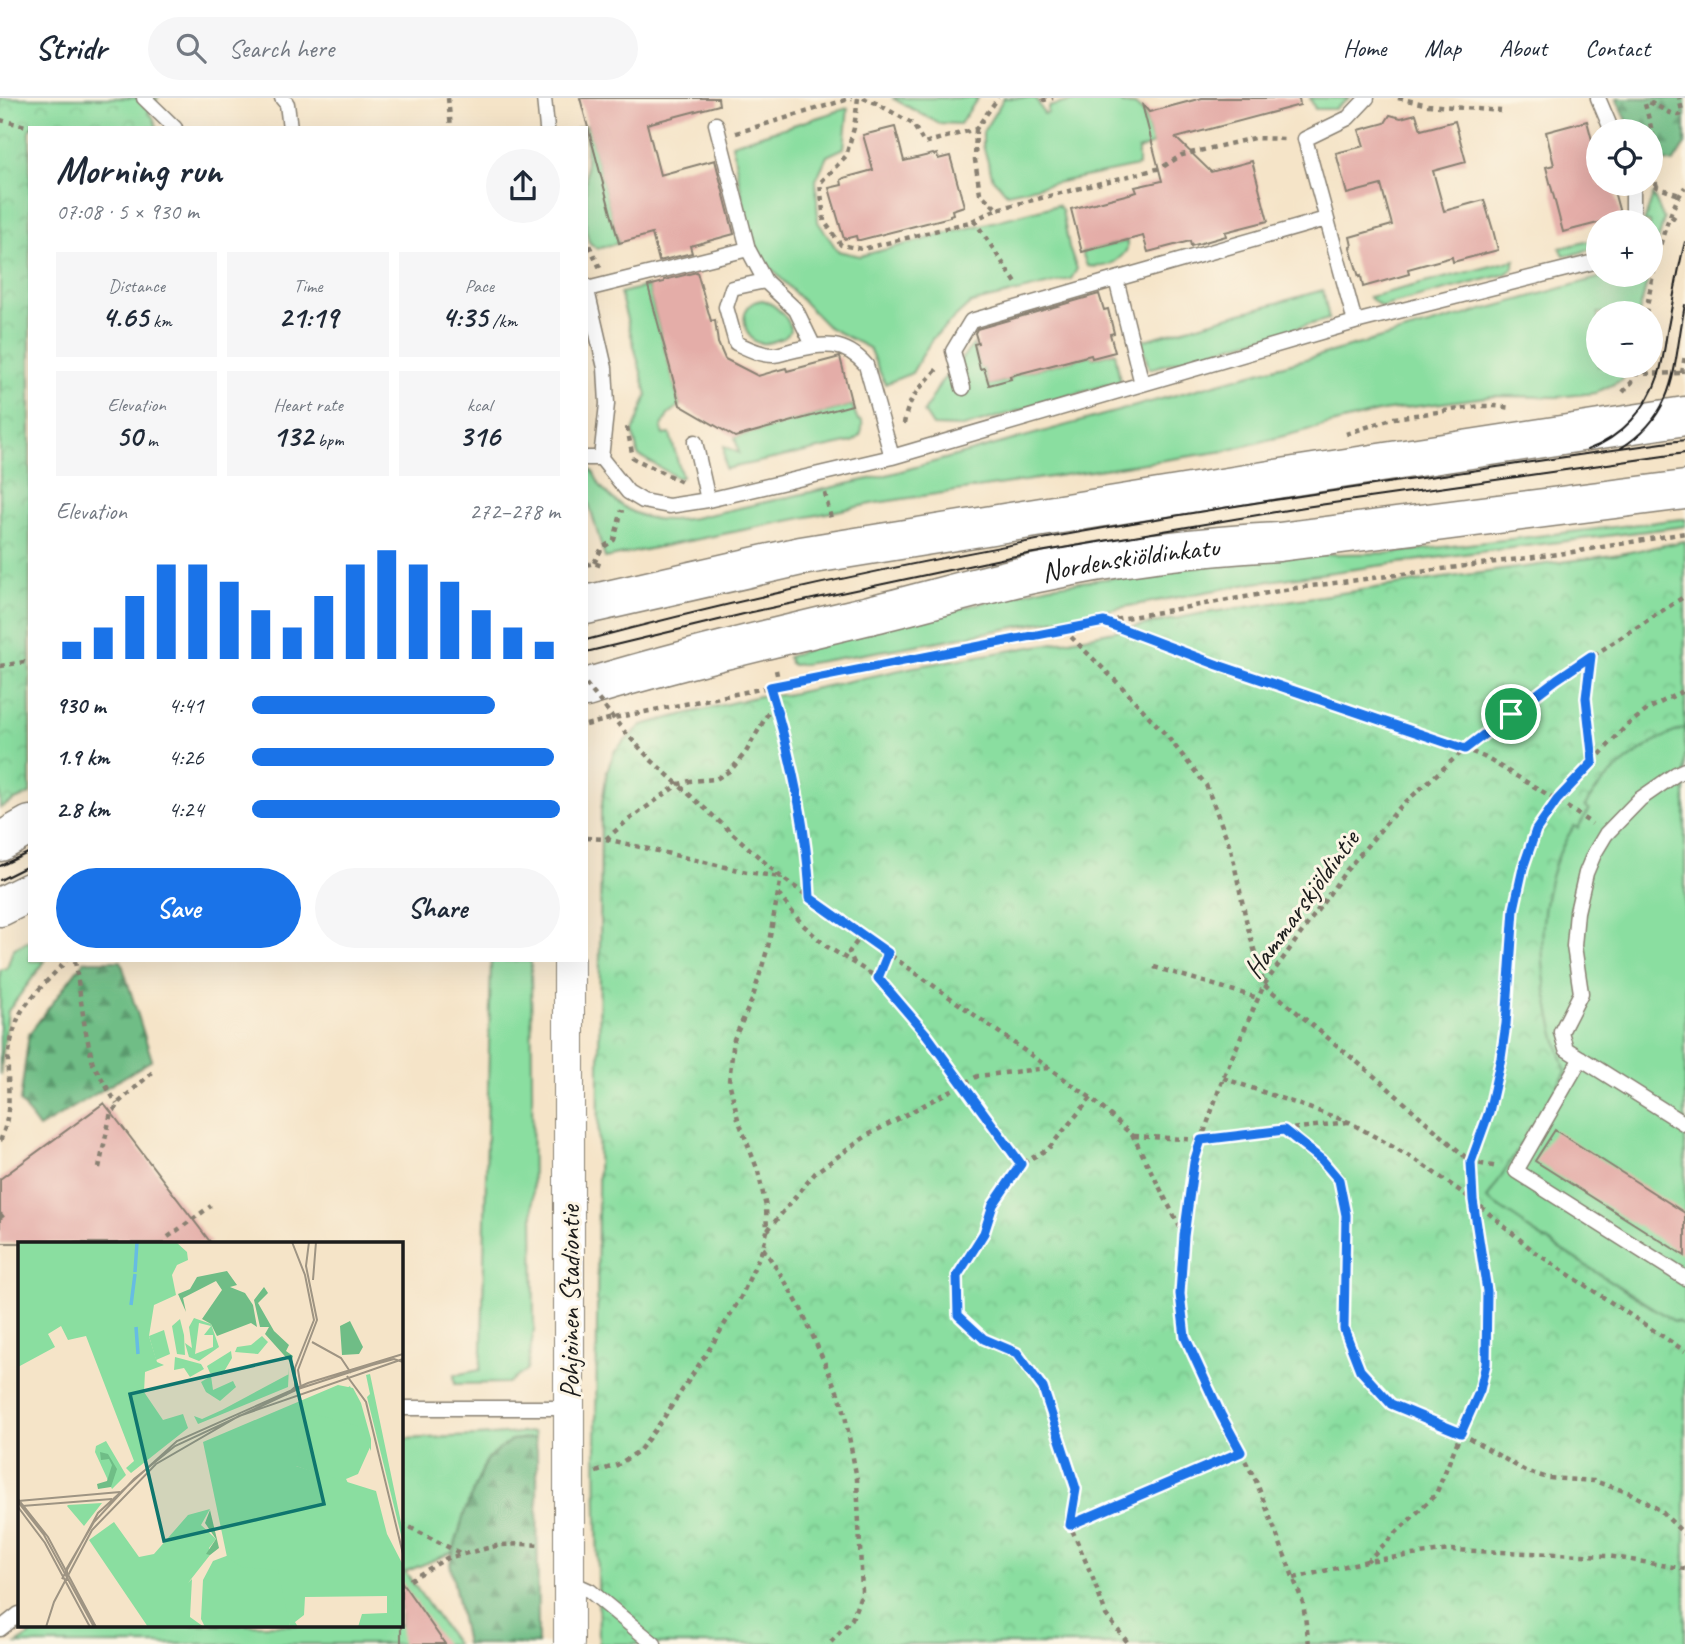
<!DOCTYPE html>
<html lang="en">
<head>
<meta charset="utf-8">
<style>
	:root { --surface:#fff; --page:#f6f6f7; --text:#1f2937; --muted:#747a83; --line:#e0e1e3; --accent:#1a73e8 }
	body { margin:0; font-family:Caveat,sans-serif; background:var(--page); color:var(--text); height:100vh; display:flex; flex-direction:column; font-size:26px; white-space:nowrap }
	* { box-sizing:border-box; margin:0 }
	p { font-size:23px; color:var(--muted) }
	.icon { flex:none; width:38px; height:38px; fill:none; stroke:currentColor; stroke-width:2; stroke-linecap:round; stroke-linejoin:round }
	.map { position:relative; flex:1; overflow:hidden }
	.panel { position:absolute; left:28px; top:28px; width:560px; height:836px; display:flex; flex-direction:column; background:var(--surface); border-radius:0px; box-shadow:0 7px 28px #0002 }
	.panel>* { flex:none }
	.buttons { position:absolute; left:1586px; top:21px; display:grid; gap:14px }
	.buttons a { display:grid; place-items:center; width:77px; height:77px; border-radius:50%; background:var(--surface); box-shadow:0 7px 28px #0002; font-size:35px }
	.pin { position:absolute; display:grid; place-items:center; width:60px; height:60px; color:#fff; margin:-30px; border:4px solid #fff; border-radius:50%; box-shadow:0 2px 7px #0007 }
	.round { display:grid; place-items:center; flex:none; width:74px; height:74px; border-radius:37px; background:var(--page) }
	.overview { display:flex; align-items:center; justify-content:space-between; height:119px; padding:0 28px }
	h1 { font-size:38px; font-weight:600; line-height:52px }
	.stats { display:grid; grid-template-columns:repeat(3,1fr); gap:10px; height:119px; padding:7px 28px }
	.stats div { display:grid; align-content:center; border-radius:0px; background:var(--page); text-align:center }
	.stats b { font-size:30px; font-weight:600 }
	.stats small { font-size:19px; font-weight:400 }
	.stats p { font-size:19px }
	.chart { height:196px; padding:14px 28px }
	.chart p { display:flex; justify-content:space-between }
	.chart svg { width:100%; height:126px; margin-top:7px; stroke:var(--accent); stroke-width:6 }
	.primary-button { display:flex; gap:14px; margin-top:auto; padding:14px 28px }
	.primary-button a { flex:1; height:80px; border-radius:42px; background:var(--accent); color:#fff; font-size:28px; font-weight:600; line-height:80px; text-align:center }
	.primary-button a+a { background:var(--page); color:var(--text) }
	ul { padding:0 28px; list-style:none; font-size:23px }
	li { display:grid; grid-template-columns:112px 84px 1fr; align-items:center; height:52px }
	li i { height:18px; border-radius:9px; background:var(--accent) }
	header { display:flex; align-items:center; gap:42px; box-sizing:border-box; height:98px; padding:0 35px; background:var(--surface); border-bottom:2px solid var(--line) }
	header strong { font-size:33px }
	nav { display:flex; gap:38px; margin-inline-start:auto; font-size:24px }
	.search { width:490px; height:63px; background:var(--page); display:flex; align-items:center; gap:18px; box-sizing:border-box; padding:0 24px; border-radius:38px; color:var(--muted); font-size:26px }
	.map>svg:first-child { display:block }
	.grass { fill:#8adea0; stroke:#537d5e; stroke-width:2 }
	.forest { fill:url(#forest-firs); stroke:#466c51; stroke-width:2 }
	.park { fill:url(#park-crowns); stroke:#537d5e; stroke-width:2 }
	.building { fill:#e4ada8 }
	.lines { fill:none; stroke-linecap:round; stroke-linejoin:round }
	.lane-casing { stroke:#888072; stroke-width:17 }
	.street-casing { stroke:#888072; stroke-width:32 }
	.primary-casing { stroke:#888072; stroke-width:41 }
	.path { stroke:#888072; stroke-width:4.5; stroke-dasharray:5 5; stroke-linecap:butt }
	.lane { stroke:#fff; stroke-width:14 }
	.street { stroke:#fff; stroke-width:30 }
	.primary { stroke:#fff; stroke-width:38 }
	.tram { stroke:#1c1c1c; stroke-width:2 }
	.path-bridge { stroke:#888072; stroke-width:4.5; stroke-dasharray:5 5; stroke-linecap:butt }
	.route-casing { stroke:#fff; stroke-width:14 }
	.route { stroke:#1a73e8; stroke-width:9 }
	.labels { text-anchor:middle; dominant-baseline:central; stroke-width:6; stroke-linejoin:round; paint-order:stroke }
	.street-label { font-size:28px; fill:#1c1c1c; stroke:#fcf5e5 }
	.inset-river { fill:none; stroke:#66bce3; stroke-width:3.5 }
	.inset-road { fill:none; stroke:#9e9483; stroke-width:2 }
	.view { fill:#0f766e; fill-opacity:0.15; stroke:#0f766e; stroke-width:3.5 }
	.inset-edge { fill:none; stroke:#1c1c1c; stroke-width:3.5 }
</style>
</head>
<body>
<header>
<strong>Stridr</strong>
<div class="search"><svg class="icon" aria-label="search" viewBox="0 0 24 24"><circle cx="10" cy="10" r="6"/><path d="M15 15l6 6"/></svg>Search here</div>
<nav><a>Home</a><a>Map</a><a>About</a><a>Contact</a></nav>
</header>
<div class="map">
<svg width="1685" height="1546" viewBox="0 0 1685 1546">
	<defs>
		<pattern id="forest-firs" width="22" height="20" patternUnits="userSpaceOnUse" patternTransform="scale(1.75)"><rect width="22" height="20" fill="#6fbd86"/><path d="M5 1l3.5 6h-7zM16 11l3.5 6h-7z" fill="#5a996d"/></pattern>
		<pattern id="park-crowns" width="20" height="18" patternUnits="userSpaceOnUse" patternTransform="scale(1.75)"><rect width="20" height="18" fill="#8adea0"/><path d="M2 6a3 3 0 1 1 6 0M12 15a3 3 0 1 1 6 0" fill="none" stroke="#76be89"/></pattern>
	</defs>
	<rect width="100%" height="100%" fill="#fcf5e5"/>
	<filter id="ink" filterUnits="userSpaceOnUse"><feTurbulence type="fractalNoise" baseFrequency=".0143" numOctaves="2"/><feDisplacementMap in="SourceGraphic" scale="14" xChannelSelector="R" yChannelSelector="G"/><feConvolveMatrix kernelMatrix="1 2 1 2 8 2 1 2 1" color-interpolation-filters="sRGB"/></filter>
	<filter id="wash" filterUnits="userSpaceOnUse"><feTurbulence type="fractalNoise" baseFrequency=".00686" numOctaves="4" result="noise"/><feDisplacementMap in="SourceGraphic" scale="28" xChannelSelector="R" yChannelSelector="G"/><feGaussianBlur stdDeviation="1.57" result="paint"/><feColorMatrix in="noise" values="0 0 0 0 0 0 0 0 0 0 0 0 0 0 0 0 0 1.4 0 .05"/><feComposite in="paint" operator="in"/></filter>
	<g filter="url(#wash)">
		<rect width="100%" height="100%" fill="#f5e4c8"/>
		<path class="grass" d="M892 0H978L960 26 938 25Z
			M1004 0H1036L1044 16 1048 15V9L1083 0H1119L1123 6 1135 7 1144 15 1153 46 1138 52V68L1007 95 993 81 983 47V34Z
			M1310 0H1349L1335 11H1315Z
			M848 10 844 50 827 58 816 82 818 124 838 153 860 158 1058 107 1062 112 1069 149 1077 171 1071 181 971 205 932 241 912 275 885 286 869 250 828 229 760 159 746 119 732 46Z
			M588 27 619 145 597 151 589 144 586 132V30H576Z
			M1653 97 1664 121 1650 174V124H1644Z
			M1598 141V149L1572 157H1564L1560 150Z
			M1127 143V152C1115 167 1106 170 1087 168L1082 154Z
			M1515 162 1512 171 1506 176 1381 209 1369 199Z
			M1609 177H1649L1639 215H1598V268H1626L1622 282 1595 295 1557 299 1494 298 1382 313 1225 353 876 405 605 460 586 396V369C597 374 595 382 602 390 629 420 656 426 694 420L883 378Z
			M648 188 680 307 668 317 661 330 663 337 670 336 682 379 678 380 638 357 633 334 647 297 620 195Z
			M1323 192 1329 221 1149 271 1141 243Z
			M763 202C778 207 807 235 777 242 772 244 765 246 760 245 744 243 734 204 763 202Z
			M974 246 980 270H984L989 287 1011 282 1010 278 1091 257 1093 260 1115 254 1120 283 963 329 933 328 924 314 941 284Z
			M852 307 858 322 862 323C863 334 861 339 852 344L725 371 724 348 739 355 735 339Z
			M1681 421H1685V428L1464 456 1254 485 934 544 804 566 793 567 790 565 788 559 831 542 1050 488 1288 457 1392 455Z
			M1685 604V1228L1677 1223 1675 1224 1522 1127 1523 1126 1487 1101 1523 796 1585 709 1583 693Z
			M30 842V863H45L8 913 0 977V872L7 870 13 851Z
			M491 863H531L534 1232 527 1272 508 1285 455 1286 454 1277 480 1272 482 1251Z
			M534 1334 535 1340 511 1342 487 1361 465 1413 453 1454 405 1474 456 1546H17L44 1527H401V1341L478 1338Z"/>
		<path class="forest" d="M1616 0H1685V46L1673 65 1650 60V33H1632Z
			M84 863H121L152 962 39 1030 20 1004 29 936Z
			M535 1340 537 1353 538 1546H466L450 1465 465 1413 487 1361 511 1342Z"/>
		<path class="park" d="M0 0H158L148 15 153 19 157 30H30V696L17 701 0 710Z
			M1685 443V630C1649 642 1604 676 1585 708L1589 711 1578 730 1574 728C1526 802 1540 895 1566 974L1487 1101 1524 1126 1523 1128 1675 1224 1676 1223 1685 1228V1546H599L596 1351 601 712 607 673 615 652 642 627 759 598 785 597 914 569 1060 544 1199 516 1444 480 1620 456Z"/>
		<g id="blocks">
			<path class="building" d="M580 0H718L719 7 647 26 660 77 715 62 734 136 690 148 692 155 659 163 652 136 619 145Z
				M1202 0H1299L1300 7 1176 40 1211 74 1252 63 1268 123 1225 134 1226 138 1191 148 1190 143 1148 154 1143 138 1082 154 1071 111 1137 94 1135 89 1162 83 1142 6 1149 14Z
				M1416 16 1421 32 1455 23 1466 64 1433 73 1444 113 1484 102 1493 132 1498 152 1453 164 1452 159 1408 171 1409 176 1363 189 1361 178 1359 179 1350 149 1352 148 1350 139 1392 127 1381 87 1347 96 1336 55 1364 48 1359 32 1385 25 1390 17 1401 20Z
				M1587 23 1598 65V86H1612L1621 119 1563 134 1546 69 1554 67 1546 34Z
				M895 29 904 63 933 56 934 57 937 56 938 61 950 58 964 108 952 112 953 116 950 117V119L860 142H857L856 138 844 141 829 90 842 87 841 82 844 80 873 72 863 37Z
				M697 174 711 223 715 222 718 245 725 261 758 278 786 270 787 273 840 259 852 307 735 339 680 307 648 188 664 184V182Z
				M1099 196 1104 212 1108 211 1114 235 1110 236 1115 254 1092 260 1091 257 1010 278 1011 281 989 287 984 270 980 271 974 246 978 245 975 235 977 231Z
				M104 1005 111 1014 211 1145H0V1081Z
				M1555 1032 1685 1115V1158L1535 1063Z
				M401 1483 445 1546H401Z"/>
		</g>
	</g>
	<g filter="url(#ink)">
		<use href="#blocks" fill-opacity="0" stroke="#888072" stroke-width="2"/>
		<g class="lines">
			<g class="lane-casing">
				<path id="lane" d="M144 0 175 30
					M282 0 287 6 290 30
					M544 0 547 30
					M1598 0 1612 33
					M716 26 748 151 765 183 796 212 813 247
					M1633 124V86
					M765 183 732 190 726 209 736 245C747 250 760 257 773 257 780 257 788 253 795 252 824 245 845 243 866 267L892 359
					M586 188 605 270 607 306 601 360
					M587 191 748 151
					M1355 224 1305 41 1348 20 1367 0
					M1142 286 1116 181 1326 121
					M963 290 953 253 971 223 1116 181
					M695 344 708 402
					M586 360H601L628 394 643 403 669 408 708 402 892 359 1355 224 1598 163
					M1685 672 1676 676 1640 701 1606 736 1594 756 1586 775 1577 814 1574 848 1581 895 1561 934 1566 951 1685 1026
					M1581 960 1516 1073 1685 1180
					M401 1310H569
					M568 1483 590 1493 654 1546
					M0 1531 19 1516"/>
			</g>
			<g class="street-casing">
				<path id="street" d="M569 863V1546"/>
			</g>
			<g class="primary-casing">
				<g id="primary">
					<path d="M586 507 801 458 1301 377 1685 318"/>
					<path id="s1" d="M586 590C682 561 781 538 878 515 932 502 984 486 1038 475 1117 458 1198 448 1279 444L1685 392"/>
					<path d="M0 744 30 727"/>
					<path d="M0 809 30 794"/>
				</g>
			</g>
			<path class="path" d="M448 0 451 30
				M858 0 854 30 846 58 820 85 824 123 841 147 863 151 970 124 997 111
				M863 0 876 5 913 26 924 45 976 31 998 0
				M1043 0 1044 2 1053 0
				M1398 0 1428 7 1501 13
				M0 22 35 30
				M976 31 975 62 980 95 997 111 1161 70 1182 57 1254 40 1286 41
				M736 35 852 0
				M1654 88 1679 97
				M1657 89 1651 67 1654 45 1653 37 1645 6 1648 4C1659 7 1668 17 1680 17L1682 13 1679 0
				M1671 118 1678 123
				M974 122 1018 188
				M586 138 588 145 600 170
				M1646 215C1652 178 1663 120 1685 89
				M1682 275 1685 257
				M1635 276 1685 275
				M1645 276 1647 268
				M1623 294 1632 284 1637 268
				M904 326C908 299 921 289 939 269
				M627 329 633 360 684 385
				M1346 336 1394 320 1481 308H1495L1512 310
				M825 395 831 421
				M594 465 602 450 614 442 622 412
				M586 467 594 465 605 469
				M1104 524 1218 567 1465 651 1484 659 1557 702 1536 732 1523 770 1514 812 1506 926 1501 960 1489 1014 1471 1064 1473 1102 1487 1193 1486 1266 1480 1292 1461 1335 1436 1396 1367 1463
				M1064 532 1121 588 1167 638 1206 687 1231 751 1247 826 1264 887 1380 983 1471 1064 1498 1069
				M1591 559 1586 600 1593 664 1557 702 1592 726
				M0 568 24 564 30 566
				M776 572 779 586
				M770 588C791 657 807 727 810 799
				M586 627 609 621 1063 531 1296 490 1573 454 1685 435
				M651 662 781 779 1091 1000 1133 1038 1184 1137
				M1593 664 1626 628 1650 610 1685 592
				M586 740 606 741 747 774 780 779
				M606 741 627 723 679 686 690 683 716 681 731 672 746 654 775 603
				M778 796 802 826 826 848 878 880
				M888 855 878 880 926 936 1021 1066
				M75 863 85 930 93 966 117 1006
				M854 865 849 854 862 837
				M1154 869 1258 900
				M1223 980 1349 1024 1416 1062 1473 1102 1536 1155 1685 1253
				M1091 1000 1048 1051 1021 1066 993 1107 984 1135 957 1178 958 1217 984 1241 1017 1255 1043 1290 1061 1340 1076 1391 1070 1427 1092 1478 1106 1517 1129 1546
				M1284 1032 1322 1062 1339 1082 1346 1117 1344 1231 1360 1272 1391 1306 1461 1335 1525 1373 1548 1380 1594 1383 1630 1395 1660 1412 1685 1437
				M1134 1038 1201 1042 1348 1024
				M0 1043C13 1014 7 992 8 963 9 948 14 929 20 916 28 901 54 876 66 863
				M99 1070 111 1014 115 1011 117 1006 155 972
				M0 1116 5 1122
				M768 1132 816 1074 868 1037 978 978 1048 970
				M168 1139 211 1108
				M763 1150 783 1180 801 1211 843 1307 857 1381 862 1494 852 1521 829 1546
				M596 1374 617 1367 639 1353 663 1321 712 1247 741 1199 763 1150 767 1133 766 1109 758 1073 738 1021 729 983 734 941 752 902 768 849 781 779
				M401 1425 462 1456
				M1070 1427 1241 1354
				M1294 1480 1367 1463 1450 1452 1608 1458 1685 1471
				M410 1482 447 1460 500 1447 522 1446 541 1447
				M1309 1546 1303 1505 1256 1383 1221 1317 1185 1239 1180 1196 1184 1138 1194 1064 1223 980 1264 887 1345 774 1400 709 1465 651 1557 581 1685 498"/>
			<use href="#lane" class="lane"/>
			<use href="#street" class="street"/>
			<use href="#primary" class="primary"/>
			<path class="tram" d="M1621 350C1679 314 1673 265 1685 207
				M1587 352C1621 340 1648 310 1659 276 1663 263 1665 248 1667 234 1673 204 1677 174 1685 144
				M586 542C872 466 1164 416 1457 375 1533 364 1609 352 1685 342
				M586 554 752 514 1010 459 1305 409 1685 355
				M0 768 30 754
				M0 782 30 767"/>
			<path class="path-bridge" d="M586 586 623 632 651 662"/>
		</g>
	</g>
	<g class="lines" filter="url(#ink)">
		<g class="route-casing">
			<path id="route" d="M1104 524 1218 567 1465 651 1557 581 1591 558 1586 600 1593 664 1557 702 1536 732 1523 770 1514 811 1506 926 1501 960 1489 1014 1471 1064 1473 1102 1487 1193 1486 1266 1480 1292 1461 1335 1391 1306 1360 1272 1344 1231 1346 1117 1339 1082 1322 1062 1284 1032 1201 1042 1194 1064 1184 1138 1180 1196 1185 1239 1221 1317 1241 1354 1070 1427 1076 1391 1043 1290 1017 1255 984 1241 958 1217 957 1178 984 1135 993 1107 1021 1066 926 936 878 880 888 855 810 800C807 728 791 658 770 589Z"/>
		</g>
		<use href="#route" class="route"/>
	</g>
	<g class="labels">
		<g class="street-label">
			<text stroke="none"><textPath href="#s1" startOffset="560">Nordenskiöldinkatu</textPath></text>
			<text transform="translate(1301 806) rotate(-54)">Hammarskjöldintie</text>
			<text transform="translate(569 1204) rotate(-90)">Pohjoinen Stadiontie</text>
		</g>
	</g>
	<g transform="translate(18 1144)">
		<rect width="385" height="385" fill="#f5e4c8"/>
		<path d="M176 76 193 82 201 105 181 119 171 115 167 101 174 106 171 85ZM181 81 193 84 186 93H195V105L177 112ZM162 77 166 93 167 113 159 112 154 84ZM146 88 152 112 138 118 131 94ZM244 94 250 100 240 112 217 110 219 105 233 103ZM213 109 214 116 204 133 192 131 189 124ZM157 115 183 122 186 127 172 135 166 126 156 128ZM271 125 270 145 180 182 176 174 184 177 204 168 271 132ZM352 132 385 290V301L349 155 352 152 348 133ZM193 134 195 148 215 139 218 145 202 159 188 150 183 140ZM332 144 353 203 340 232 328 237 331 243 278 224 276 186 281 176ZM88 199 108 233 94 247 77 210 78 204ZM192 267 183 283 198 297 191 306 192 313 170 341 174 337 172 375 186 385H130L71 298 96 280 121 315 136 312 170 273ZM211 313 265 328 272 385H187L183 377 185 338 195 319ZM369 354H381L384 385H340L344 372 369 371Z" fill="#8adea0" fill-rule="evenodd"/>
		<path d="M209 29 219 43 212 45 227 51 235 63 239 85 233 81 199 94 193 82 184 77 204 48 198 39 165 56 168 70 160 52 172 47 179 35ZM246 45 250 51 240 61 256 89 271 103 268 109 275 114 273 121 247 92 251 85H242L236 58ZM332 79 345 105 341 112 324 113 322 84ZM82 210 90 212 99 227 93 245 80 247 79 242 89 239 94 223 91 217 83 218ZM192 268 201 306 192 313 188 312 198 297 187 281Z" fill="#6fbd86"/>
		<path d="M0 0H158L169 10 170 18 159 23 154 33 158 53 136 63 131 94 139 120 146 123 127 130 126 150 145 178 165 172 170 186 113 231 108 226 116 219 68 94 50 98 43 84 30 92 37 105 0 125ZM320 143 335 146 343 161 353 197V209L343 185 293 171 277 187 282 210 278 224 358 249 369 292 385 323 384 385H375L376 354H369L287 355 286 373 277 380 280 385H272L260 328 224 325 209 315 185 200ZM84 261 66 284 49 264 50 263Z" fill="#8adea0"/>
		<path class="inset-river" d="M117 30 119 0M113 63 117 32M118 85 120 112"/>
		<path class="inset-road" d="M295 38 298 0M294 100 323 116 333 131M329 134 348 160 385 312M283 146 280 128 299 78 288 24 291 0M268 153 277 145V126L296 78 287 33 274 0M0 257 30 295 78 385M0 259 102 250M0 260 26 293 76 385M4 264 94 257M0 265 27 301 72 385M44 337 80 271 159 199 290 141 385 112M49 339V326L76 280 116 237 157 204 280 147 354 123 376 117 385 120M28 385 36 360 74 288 138 222 221 174 385 117"/>
		<path class="view" d="M272 115 306 262 146 299 112 152Z"/>
		<rect width="385" height="385" class="inset-edge"/>
	</g>
</svg>
<div class="buttons">
<a><svg class="icon" aria-label="locate" viewBox="0 0 24 24"><circle cx="12" cy="12" r="6"/><path d="M12 2v4M12 18v4M2 12h4M18 12h4"/></svg></a>
<a>+</a>
<a>−</a>
</div>
<div class="pin" style="left:1511px;top:616px;background:#1e9e55"><svg class="icon" aria-label="arrive" viewBox="0 0 24 24"><path d="M6 21V4h12l-3 4 3 4H6"/></svg></div>
<section class="panel">
<div class="overview"><div><h1>Morning run</h1><p>07:08 · 5 × 930 m</p></div><a class="round"><svg class="icon" aria-label="share" viewBox="0 0 24 24"><path d="M12 15V3M7 8l5-5 5 5M5 13v7h14v-7"/></svg></a></div>
<div class="stats">
<div><p>Distance</p><b>4.65<small> km</small></b></div>
<div><p>Time</p><b>21:19</b></div>
<div><p>Pace</p><b>4:35<small> /km</small></b></div>
</div>
<div class="stats">
<div><p>Elevation</p><b>50<small> m</small></b></div>
<div><p>Heart rate</p><b>132<small> bpm</small></b></div>
<div><p>kcal</p><b>316</b></div>
</div>
<div class="chart"><p><span>Elevation</span>272–278 m</p>
<svg viewBox="0 0 160 44" preserveAspectRatio="none"><path d="M5 44V38M15 44V33M25 44V22M35 44V11M45 44V11M55 44V17M65 44V27M75 44V33M85 44V22M95 44V11M105 44V6M115 44V11M125 44V17M135 44V27M145 44V33M155 44V38"/></svg>
</div>
<ul>
<li><b>930 m</b>4:41<i style="width:79%"></i></li>
<li><b>1.9 km</b>4:26<i style="width:98%"></i></li>
<li><b>2.8 km</b>4:24<i style="width:100%"></i></li>
</ul>
<div class="primary-button"><a>Save</a><a>Share</a></div>
</section>
</div>
</body>
</html>
